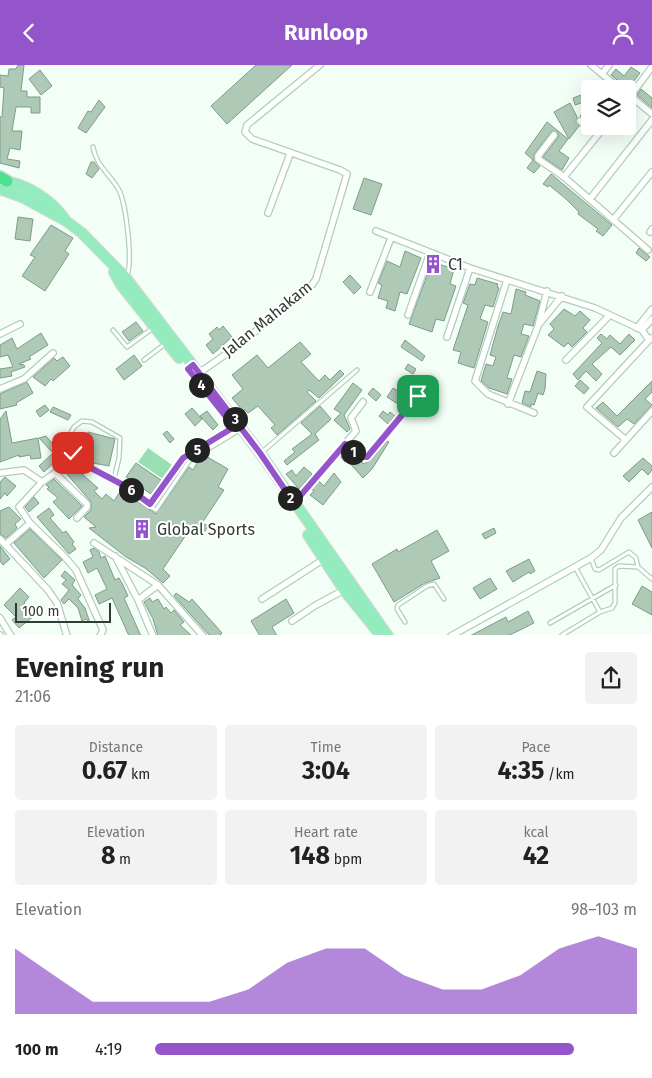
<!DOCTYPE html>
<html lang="en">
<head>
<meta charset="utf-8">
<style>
	:root { --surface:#fff; --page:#f2f2f2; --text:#222; --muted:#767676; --accent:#9455cb }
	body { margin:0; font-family:"Fira Sans",sans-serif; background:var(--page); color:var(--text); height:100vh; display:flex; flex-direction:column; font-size:19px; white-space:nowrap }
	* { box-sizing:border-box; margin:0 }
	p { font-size:16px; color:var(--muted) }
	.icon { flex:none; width:28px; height:28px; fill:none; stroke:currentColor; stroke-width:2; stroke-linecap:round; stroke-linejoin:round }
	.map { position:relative; height:570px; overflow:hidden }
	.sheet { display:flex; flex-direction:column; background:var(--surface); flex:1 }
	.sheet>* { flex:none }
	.tools { position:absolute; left:581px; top:15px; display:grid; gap:10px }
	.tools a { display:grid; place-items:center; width:55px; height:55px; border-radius:5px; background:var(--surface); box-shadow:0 5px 20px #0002; font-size:25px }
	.scale { position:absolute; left:15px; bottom:12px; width:96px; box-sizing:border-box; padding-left:5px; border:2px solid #303b33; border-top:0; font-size:14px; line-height:18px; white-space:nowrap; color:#303b33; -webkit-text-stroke:4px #fff; paint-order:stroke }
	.pin { position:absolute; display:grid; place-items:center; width:42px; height:42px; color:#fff; margin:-21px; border-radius:10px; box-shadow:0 2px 8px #0006 }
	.km { position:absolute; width:25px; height:25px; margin:-12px; border-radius:50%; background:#222; color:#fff; font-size:14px; line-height:25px; text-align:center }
	.round { display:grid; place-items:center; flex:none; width:52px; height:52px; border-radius:5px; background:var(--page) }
	.head { display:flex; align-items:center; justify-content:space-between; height:85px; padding:0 15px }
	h1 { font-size:28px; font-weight:700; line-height:38px }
	.figures { display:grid; grid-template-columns:repeat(3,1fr); gap:8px; height:85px; padding:5px 15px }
	.figures div { display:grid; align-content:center; border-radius:5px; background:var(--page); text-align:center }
	.figures b { font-size:25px; font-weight:700 }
	.figures small { font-size:14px; font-weight:400 }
	.figures p { font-size:14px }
	.chart { height:140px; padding:10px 15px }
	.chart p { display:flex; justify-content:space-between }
	.chart svg { width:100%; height:90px; margin-top:5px; fill:var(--accent); opacity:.7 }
	ul { padding:0 15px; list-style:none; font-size:16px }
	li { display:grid; grid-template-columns:80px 60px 1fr; align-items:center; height:38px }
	li i { height:12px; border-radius:6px; background:var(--accent) }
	header { display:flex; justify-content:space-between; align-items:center; height:65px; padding:0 15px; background:var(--accent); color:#fff; font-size:22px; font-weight:700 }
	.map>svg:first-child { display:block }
	.green { fill:#99dfb3 }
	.building { fill:#aecab7; stroke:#7f9b89 }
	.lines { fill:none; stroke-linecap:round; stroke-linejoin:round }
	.lane-casing { stroke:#b1cebb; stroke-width:5.5 }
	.street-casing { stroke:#b1cebb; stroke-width:8 }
	.primary-casing { stroke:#d6d8d6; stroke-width:12 }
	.highway-casing { stroke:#d6d8d6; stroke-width:14 }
	.lane { stroke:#fff; stroke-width:3 }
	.street { stroke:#fff; stroke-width:5.5 }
	.primary { stroke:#94ecbe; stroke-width:10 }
	.highway { stroke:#4de092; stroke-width:11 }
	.route-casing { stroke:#fff; stroke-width:10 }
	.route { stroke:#9455cb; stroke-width:6 }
	.labels { text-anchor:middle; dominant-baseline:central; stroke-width:4; stroke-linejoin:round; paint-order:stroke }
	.poi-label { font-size:16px; fill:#303b33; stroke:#fff; text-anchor:start }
	.street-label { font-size:16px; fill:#303b33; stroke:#fff }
</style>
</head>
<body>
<header><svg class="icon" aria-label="back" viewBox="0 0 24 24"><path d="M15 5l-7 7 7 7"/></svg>Runloop<svg class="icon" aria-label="person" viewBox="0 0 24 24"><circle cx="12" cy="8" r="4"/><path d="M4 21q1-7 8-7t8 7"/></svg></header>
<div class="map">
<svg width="652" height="571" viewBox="0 0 652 571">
	<rect width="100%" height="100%" fill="#f2fef6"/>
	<path class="green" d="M148 383 172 400 163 414 138 397Z"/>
	<path class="building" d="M18 0H24L21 26H27V32H40V48H31V42H16L12 66H22L20 85 10 83 7 94 20 96 19 103 0 98V52H2L4 23 0 22V10L8 11 9 4H16Z
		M256 0H292L227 59 211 41Z
		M631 2 640 8 628 24 611 10 616 4 624 11Z
		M40 5 52 21 41 30 29 14Z
		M641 24 652 33V43L637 30Z
		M589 27 590 35 575 40 573 33Z
		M99 35 105 42 86 68 78 63 88 46 91 47Z
		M570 38 577 52 576 57 579 61 569 74 554 47Z
		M590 38V58L580 51Z
		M547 57 568 74 559 86 569 93 562 105 543 92 559 71 557 67 552 66 534 89V96L540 101 534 108 527 103 533 95 525 88Z
		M91 97H94L99 104 92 113 86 109Z
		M551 109 612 160 603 171 596 166 598 164 578 149 579 147 566 134 549 120 548 122 543 119Z
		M364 113 382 119 371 150 353 144Z
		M18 152 33 154 30 176 15 174Z
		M51 160 73 173 65 186 69 189 45 226 22 211 35 192 30 190Z
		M639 183 650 192 646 196 636 188Z
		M405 186 421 193 407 229 400 227 395 246 386 243 388 236 378 233 382 220 378 218 387 196 400 202Z
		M432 197 454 204 450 219 456 221 444 256 436 254 432 267 409 259Z
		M350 210 361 222 354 229 343 217Z
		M477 213 498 219 497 222 499 223 493 242 485 240 480 254 488 257 474 303 458 298 461 287 453 285 468 240 463 238 470 219 475 220Z
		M516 224 526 227 525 230 540 236 533 261 524 259 521 269 529 271 521 292 514 290 507 313 512 314 507 329 489 323 481 316 486 299 493 301 496 292 490 290 498 261 503 247 511 249Z
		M564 244 575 251 580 246 590 255 583 263 587 267 572 282 568 278 564 282 548 270 554 264 550 259Z
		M136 257 143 266 129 276 122 267Z
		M223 261 232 272 213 289 206 280 213 274 209 269 217 262 219 265Z
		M41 268 48 280 29 292 31 294 19 299 24 300 25 302 11 307 12 311 0 313V304L13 302 8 290 0 292V280L12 273 17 284Z
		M601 269 607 274 610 270 620 279 629 269 635 275 620 290 611 282 592 299 602 309 596 316 586 306 578 315 573 309 602 278 597 273Z
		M405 275 425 291 422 296 401 282Z
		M300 277 311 289 301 297 319 316 325 310 330 315 340 305 344 309 319 333 309 325 307 327 316 336 277 370 271 363 275 360 258 341 248 348 245 345 243 346 232 333 243 324 232 310 257 290 268 303Z
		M134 290 142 301 124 315 116 304Z
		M63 292 70 301 53 316 51 314 45 321 33 312 54 293 57 296Z
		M408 299 416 304 413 309 405 304Z
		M537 306 546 309 545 324 543 330 538 328 534 340 531 339V342L522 338 525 326 530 327Z
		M580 315 589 323 584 329 575 321Z
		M652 316V327L645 334 652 340 634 359 627 354 618 362 596 343 603 337 617 351Z
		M27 317 33 328 16 338 17 340 0 344V329Z
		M353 318 362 325 344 350 350 364 347 367 334 355 341 348 334 344Z
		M373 323 381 330 376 336 368 329Z
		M393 323 404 330 398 339 387 332Z
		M45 340 49 345 40 352 36 346Z
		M320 341 331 354 315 369 319 375 287 400 284 396 295 387 292 384 312 369 301 358Z
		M53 342 71 350 68 355 50 347Z
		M192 343 202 354 195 361 185 349Z
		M6 346 12 378 38 373 41 393 31 394 30 390 19 392V390L0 397V354Z
		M207 346 218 360 213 365 200 351Z
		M383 346 388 350 390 347 395 351 388 359 379 351Z
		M167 366 174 374 170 378 163 369Z
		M88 367 115 374 109 401 88 397 83 393Z
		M46 371 57 384 59 383 64 388 44 407 39 401 53 388 39 373Z
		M387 376 389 377 372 404 363 413 347 395 345 397 340 391 345 385 364 399 371 395Z
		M204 390 228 404 218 422 224 425 202 458 208 461 205 466 192 461 163 504 170 511 163 518 145 503 126 492 89 463 96 462 84 452 91 445V437L61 402 67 396 98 423 94 426 102 434 106 429 114 436 121 425 156 449 189 402 193 405 200 393Z
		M643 393 652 401V405L648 410 642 404 629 417 623 411Z
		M136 398 161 415 151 429 126 412Z
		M304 402 312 409 299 424 286 409 292 405 296 411Z
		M334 408 341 417 323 440 310 430 314 426 311 424 319 416 324 421Z
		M5 412 16 421 7 431 5 428 0 434V417Z
		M54 414 82 441 69 454 53 437 58 433 47 424 49 422 46 420Z
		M34 432 39 438 29 447 25 442Z
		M9 442 21 454 15 459 17 463 6 473 0 469V446Z
		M49 443 54 450 50 453 63 468 66 466 74 477 72 479 76 484 69 489 37 452Z
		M652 447V483L638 455Z
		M494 463 496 468 485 474 482 469Z
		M30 464 62 495 44 513 14 478Z
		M437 465 449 486 431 496 440 513 425 518 394 537 372 499 397 484 398 487Z
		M0 481 10 494 3 500 0 496Z
		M94 483 99 487 101 493 105 491 115 515 119 513 122 518 128 531 124 533 141 571H129L112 533 99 539 95 530 107 524 97 503 88 508 83 497 93 492 90 485Z
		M529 494 535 506 530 509 529 507 513 517 506 506Z
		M65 506 75 515 72 520 81 530 78 534 85 543 90 558 86 554 82 556 78 543 69 534 64 539 61 535 69 525 62 519 66 515 61 511Z
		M490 513 497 524 480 534 473 523Z
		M642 521 652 527V550L632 539Z
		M20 523 29 532 24 538 34 551 19 563 12 555 16 552 4 540Z
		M176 528 189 537 192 534 222 568 219 571H210L174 531Z
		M150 533 152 537 158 534 164 544 166 542 171 548 174 545 184 557 180 560 192 571H158L153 554 144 537Z
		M286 534 294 548 272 562 277 571H260L251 556Z
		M528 546 534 558 516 567 507 571H470L506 552 508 557Z"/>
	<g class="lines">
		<g class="lane-casing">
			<path id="lane" d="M93 82C96 101 110 109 119 125 126 139 133 196 127 210
				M113 265 127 282 153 263
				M144 295 165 279
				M234 361 183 393 150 439 151 442 156 445 190 395 238 366
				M261 388 357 305
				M114 414 119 393 120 373 92 357 82 356 74 362 68 373 78 394 89 402 127 422 150 439
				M591 493 595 504 599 505 629 487 636 493 638 502
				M575 502 600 547 612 543 615 538V504L619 501 638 502
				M638 502 652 514
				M405 557 397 544 398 540 427 521 434 519 444 534
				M550 558 616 520
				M562 570 600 547"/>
		</g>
		<g class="street-casing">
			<path id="street" d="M591 0 620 24
				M602 9 609 0
				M628 29 652 49
				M628 34 652 2
				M580 56 598 70
				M554 70 538 91V94L564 112 648 185
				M564 112 605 61
				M590 134 652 55
				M268 148 290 89
				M613 155 652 107
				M376 166 470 203 595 243 642 265 649 275
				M650 167 652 164
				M507 215 475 316 488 329 534 348
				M370 227 391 173
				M408 250 430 188
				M540 258 562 231
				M637 263 652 244
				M642 265 652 254
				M0 269 20 259
				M447 272 470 203
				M566 295 609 251
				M199 308 239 280 312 220 316 214 347 109 340 105 252 74 245 67 247 60 320 0
				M0 324 24 314 53 288
				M508 339 538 261 547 226
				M626 375 587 342 651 273
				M345 379 361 392H367L419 331
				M614 388 652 346
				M0 408 24 405 42 417
				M293 438 356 366 351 353 363 337
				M77 453 87 442V439L55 408 42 417 19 442 30 458 64 491 76 505 103 565 100 571
				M0 474 48 525 57 538 67 571
				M94 478 158 520 203 571
				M5 480 30 458
				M115 491 138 535 153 571
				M262 534 324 494
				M138 535 158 520
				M0 553 11 571
				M292 556 316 540 344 525
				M0 570V571
				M451 571 591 493 601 485 621 453 652 422"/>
		</g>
		<g class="primary-casing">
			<path id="primary" d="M1 115C26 119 52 134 66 156
				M0 124 24 133 66 156 82 168 126 213 260 388 388 571
				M114 207 121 220 179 293
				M308 470 344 525 377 566"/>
		</g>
		<g class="highway-casing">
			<path id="highway" d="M0 112 7 116"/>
		</g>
		<use href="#lane" class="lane"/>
		<use href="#street" class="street"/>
		<use href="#primary" class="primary"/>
		<use href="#highway" class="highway"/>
	</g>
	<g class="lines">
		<g class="route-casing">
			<path id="route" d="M73 388 89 402 127 422 150 439 183 393 234 362 188 304 193 300 260 388 294 438 345 379 360 392H367L418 331"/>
		</g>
		<use href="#route" class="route"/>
	</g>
	<defs>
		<g id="building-bare" transform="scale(1.5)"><path d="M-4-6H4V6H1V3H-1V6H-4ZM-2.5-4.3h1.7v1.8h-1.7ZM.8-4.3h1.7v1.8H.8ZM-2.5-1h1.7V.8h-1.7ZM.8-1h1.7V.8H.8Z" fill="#9455cb" stroke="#fff" stroke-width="2.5" paint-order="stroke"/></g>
	</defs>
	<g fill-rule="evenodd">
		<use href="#building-bare" x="433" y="199"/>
		<use href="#building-bare" x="142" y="464"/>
	</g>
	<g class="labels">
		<g class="poi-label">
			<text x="448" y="199">C1</text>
			<text x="157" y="464">Global Sports</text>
		</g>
		<g class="street-label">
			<text transform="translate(267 254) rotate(-39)">Jalan Mahakam</text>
		</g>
	</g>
</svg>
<div class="tools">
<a><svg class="icon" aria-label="layers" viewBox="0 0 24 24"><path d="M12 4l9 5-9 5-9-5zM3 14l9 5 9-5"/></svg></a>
</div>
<div class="scale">100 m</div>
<div class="pin" style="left:418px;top:331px;background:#1e9e55"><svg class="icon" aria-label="arrive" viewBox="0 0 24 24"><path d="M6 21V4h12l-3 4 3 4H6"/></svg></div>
<div class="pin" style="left:73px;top:388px;background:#d93025"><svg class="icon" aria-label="check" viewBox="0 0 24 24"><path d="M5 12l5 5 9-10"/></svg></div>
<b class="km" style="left:353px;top:387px">1</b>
<b class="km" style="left:290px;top:433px">2</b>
<b class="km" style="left:235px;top:354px">3</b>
<b class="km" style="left:201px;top:320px">4</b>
<b class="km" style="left:197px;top:385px">5</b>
<b class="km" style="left:131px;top:425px">6</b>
</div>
<section class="sheet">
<div class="head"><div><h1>Evening run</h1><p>21:06</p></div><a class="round"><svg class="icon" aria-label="share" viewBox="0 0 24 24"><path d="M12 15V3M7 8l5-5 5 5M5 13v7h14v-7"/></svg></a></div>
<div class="figures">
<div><p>Distance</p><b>0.67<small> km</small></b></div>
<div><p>Time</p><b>3:04</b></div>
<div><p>Pace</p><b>4:35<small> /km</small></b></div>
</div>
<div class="figures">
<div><p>Elevation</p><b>8<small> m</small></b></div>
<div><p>Heart rate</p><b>148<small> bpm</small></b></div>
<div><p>kcal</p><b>42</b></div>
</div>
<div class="chart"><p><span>Elevation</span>98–103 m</p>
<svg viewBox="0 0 160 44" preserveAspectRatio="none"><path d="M0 44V12L10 25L20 38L30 38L40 38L50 38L60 32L70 19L80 12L90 12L100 25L110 32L120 32L130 25L140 12L150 6L160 12V44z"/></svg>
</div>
<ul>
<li><b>100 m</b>4:19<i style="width:87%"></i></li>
</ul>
</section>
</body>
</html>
